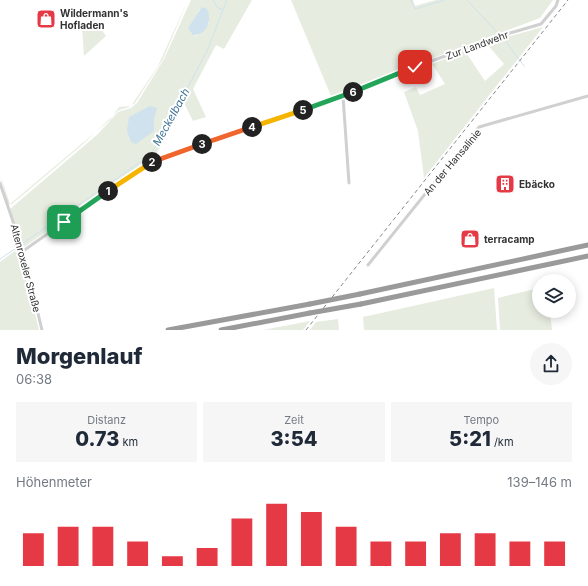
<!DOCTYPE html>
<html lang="de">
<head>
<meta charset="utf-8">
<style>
	:root { --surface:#fff; --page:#f6f6f7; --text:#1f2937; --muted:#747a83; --accent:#e63946 }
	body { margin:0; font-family:Inter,sans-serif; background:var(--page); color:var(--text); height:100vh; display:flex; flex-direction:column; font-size:15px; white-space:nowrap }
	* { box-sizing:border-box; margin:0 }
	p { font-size:13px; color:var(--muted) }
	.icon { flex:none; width:22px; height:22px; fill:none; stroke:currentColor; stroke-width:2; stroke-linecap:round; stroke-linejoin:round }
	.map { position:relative; height:330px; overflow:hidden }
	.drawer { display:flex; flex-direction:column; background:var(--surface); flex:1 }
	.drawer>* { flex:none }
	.fabs { position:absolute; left:532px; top:274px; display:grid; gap:8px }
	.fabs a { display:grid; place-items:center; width:44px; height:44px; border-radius:50%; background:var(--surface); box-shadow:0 2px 10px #0003; font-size:20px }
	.pin { position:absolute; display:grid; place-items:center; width:34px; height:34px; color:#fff; margin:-17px; border-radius:8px; box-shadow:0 2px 6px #0006 }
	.km { position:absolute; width:20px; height:20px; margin:-10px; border-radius:50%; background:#222; color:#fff; font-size:11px; line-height:20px; text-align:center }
	.round { display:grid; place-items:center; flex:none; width:42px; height:42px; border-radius:21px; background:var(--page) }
	.summary { display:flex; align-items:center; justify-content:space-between; height:68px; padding:0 16px }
	h1 { font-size:22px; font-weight:800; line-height:30px }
	.metrics { display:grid; grid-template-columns:repeat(3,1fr); gap:6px; height:68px; padding:4px 16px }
	.metrics div { display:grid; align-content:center; border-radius:0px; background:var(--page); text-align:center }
	.metrics b { font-size:20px; font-weight:800 }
	.metrics small { font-size:11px; font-weight:400 }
	.metrics p { font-size:11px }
	.chart { height:112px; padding:8px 16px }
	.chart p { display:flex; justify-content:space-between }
	.chart svg { width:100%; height:72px; margin-top:4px; stroke:var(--accent); stroke-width:6 }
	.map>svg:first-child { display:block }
	.green { fill:#e6ecdf; fill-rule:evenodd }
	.water { fill:#cfe2ee }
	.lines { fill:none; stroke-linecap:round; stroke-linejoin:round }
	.stream { stroke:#cfe2ee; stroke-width:1 }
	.street { stroke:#d0d0d0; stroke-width:3 }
	.highway { stroke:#9a9a9a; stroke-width:5 }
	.rail { stroke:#888; stroke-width:1; stroke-dasharray:4 3; stroke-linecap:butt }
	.highway-bridge { stroke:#9a9a9a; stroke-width:5 }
	.split-1-casing { stroke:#fff; stroke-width:8 }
	.split-2-casing { stroke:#fff; stroke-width:8 }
	.split-3-casing { stroke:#fff; stroke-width:8 }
	.split-4-casing { stroke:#fff; stroke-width:8 }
	.split-5-casing { stroke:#fff; stroke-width:8 }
	.split-6-casing { stroke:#fff; stroke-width:8 }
	.split-7-casing { stroke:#fff; stroke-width:8 }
	.split-8-casing { stroke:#fff; stroke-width:8 }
	.split-1 { stroke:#22a559; stroke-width:5 }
	.split-2 { stroke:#f5b400; stroke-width:5 }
	.split-3 { stroke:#f0652b; stroke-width:5 }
	.split-4 { stroke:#f0652b; stroke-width:5 }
	.split-5 { stroke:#f5b400; stroke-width:5 }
	.split-6 { stroke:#22a559; stroke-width:5 }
	.split-7 { stroke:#22a559; stroke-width:5 }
	.split-8 { stroke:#f5b400; stroke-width:5 }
	.labels { text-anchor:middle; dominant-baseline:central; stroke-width:4; stroke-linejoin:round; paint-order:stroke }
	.poi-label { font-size:10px; font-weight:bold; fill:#333; stroke:#fff; text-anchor:start }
	.street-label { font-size:10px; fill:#333; stroke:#fff }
	.water-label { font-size:11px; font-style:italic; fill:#3f7597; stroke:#fff }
</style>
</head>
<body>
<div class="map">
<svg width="588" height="330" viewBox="0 0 588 330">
	<rect width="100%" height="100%" fill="#fff"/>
	<path class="green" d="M188 0 163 59 135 103 129 107 119 110 82 145 12 204H8L0 174 10 204 110 120 119 107 131 106 158 66Z
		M191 0H252L224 49 216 45 193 89 206 117 193 121 184 103 155 157 24 247 10 209 98 134 118 112 131 108 137 103 164 59ZM200 9 209 23 202 32 195 36 188 28 193 24Z
		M291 0H413L415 6 436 0H553L540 18 331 96Z
		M93 18 106 36 84 56 82 26Z
		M543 27 424 178 418 131 404 92 416 87 420 95 445 84 432 64 465 51 485 81 504 64 486 43Z
		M19 248 39 330H0V262Z
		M494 288 497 330H364L363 317Z
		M539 288V311H550L552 330H500L498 298Z
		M338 319 339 330H310L316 322Z
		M310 321 303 330H263Z"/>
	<path class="water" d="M202 7 207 9C213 20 206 36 193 35L188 28Z
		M150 106 157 108 154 119V131L136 144 131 142 127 131 129 117Z"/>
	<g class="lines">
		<path class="stream" d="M213 0 218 8 223 10
			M411 0 415 9 445 0
			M467 0 497 32
			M505 40 524 66
			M22 244 149 156 158 143 207 51 227 0
			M0 259 19 246"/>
		<path class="street" d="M343 96 349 183
			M0 183 23 251 42 330
			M23 251 147 164 176 152 343 96 415 67 500 36 541 24 556 6 558 0
			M368 265 479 127 588 96"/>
		<path class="highway" d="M360 294 588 245
			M361 304 588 256
			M168 330 310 304
			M221 330 310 313"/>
		<path class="rail" d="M306 330 568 0"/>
		<path class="highway-bridge" d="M310 304 360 294
			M310 313 361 304"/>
	</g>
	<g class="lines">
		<g class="split-1-casing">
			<path id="split-1" d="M64 222 108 191"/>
		</g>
		<g class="split-2-casing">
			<path id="split-2" d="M108 191 152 162"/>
		</g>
		<g class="split-3-casing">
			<path id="split-3" d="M152 162 202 144"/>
		</g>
		<g class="split-4-casing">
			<path id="split-4" d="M202 144 252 127"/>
		</g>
		<g class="split-5-casing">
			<path id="split-5" d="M252 127 303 110"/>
		</g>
		<g class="split-6-casing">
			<path id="split-6" d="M303 110 353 92"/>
		</g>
		<g class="split-7-casing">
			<path id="split-7" d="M353 92 402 72"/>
		</g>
		<g class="split-8-casing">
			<path id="split-8" d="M402 72 415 67"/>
		</g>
		<use href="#split-1" class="split-1"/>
		<use href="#split-2" class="split-2"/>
		<use href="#split-3" class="split-3"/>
		<use href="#split-4" class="split-4"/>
		<use href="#split-5" class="split-5"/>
		<use href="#split-6" class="split-6"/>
		<use href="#split-7" class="split-7"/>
		<use href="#split-8" class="split-8"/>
	</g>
	<defs>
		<g id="shop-square" transform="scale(1)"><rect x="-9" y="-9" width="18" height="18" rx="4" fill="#e63946" stroke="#fff"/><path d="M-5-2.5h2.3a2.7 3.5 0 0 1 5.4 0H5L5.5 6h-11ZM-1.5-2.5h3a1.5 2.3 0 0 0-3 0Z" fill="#fff"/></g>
		<g id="building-square" transform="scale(1)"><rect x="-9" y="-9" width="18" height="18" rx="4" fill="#e63946" stroke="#fff"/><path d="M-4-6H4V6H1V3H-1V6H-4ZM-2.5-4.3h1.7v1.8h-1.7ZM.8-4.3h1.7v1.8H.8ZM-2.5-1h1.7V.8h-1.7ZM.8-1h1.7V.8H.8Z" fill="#fff"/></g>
	</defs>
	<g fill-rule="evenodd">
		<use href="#shop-square" x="46" y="19"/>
		<use href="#building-square" x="505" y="184"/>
		<use href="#shop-square" x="470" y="239"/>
	</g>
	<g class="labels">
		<g class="poi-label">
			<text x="60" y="13">Wildermann's<tspan x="60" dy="12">Hofladen</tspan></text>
			<text x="519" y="184">Ebäcko</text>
			<text x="484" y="239">terracamp</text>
		</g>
		<g class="street-label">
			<text transform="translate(477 45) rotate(-20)">Zur Landwehr</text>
			<text transform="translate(452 162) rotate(-50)">An der Hansalinie</text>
			<text transform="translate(26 268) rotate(75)">Altenroxeler Straße</text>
		</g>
		<g class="water-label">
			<text transform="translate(171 117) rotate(-61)">Meckelbach</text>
		</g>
	</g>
</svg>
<div class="fabs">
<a><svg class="icon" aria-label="layers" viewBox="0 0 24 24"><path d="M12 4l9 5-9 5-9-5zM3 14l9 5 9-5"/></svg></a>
</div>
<div class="pin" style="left:64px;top:222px;background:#1e9e55"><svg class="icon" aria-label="arrive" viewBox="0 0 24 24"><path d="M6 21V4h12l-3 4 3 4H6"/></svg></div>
<div class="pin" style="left:415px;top:67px;background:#d93025"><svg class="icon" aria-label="check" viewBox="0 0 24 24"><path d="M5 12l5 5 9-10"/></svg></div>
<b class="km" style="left:108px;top:191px">1</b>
<b class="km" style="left:152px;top:162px">2</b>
<b class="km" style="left:202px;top:144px">3</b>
<b class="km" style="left:252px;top:127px">4</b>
<b class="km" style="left:303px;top:110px">5</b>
<b class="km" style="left:353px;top:92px">6</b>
</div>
<section class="drawer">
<div class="summary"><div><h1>Morgenlauf</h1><p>06:38</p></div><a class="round"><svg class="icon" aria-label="share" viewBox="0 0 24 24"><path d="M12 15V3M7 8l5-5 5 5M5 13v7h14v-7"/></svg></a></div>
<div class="metrics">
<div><p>Distanz</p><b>0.73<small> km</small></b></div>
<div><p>Zeit</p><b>3:54</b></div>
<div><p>Tempo</p><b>5:21<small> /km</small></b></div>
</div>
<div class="chart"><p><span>Höhenmeter</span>139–146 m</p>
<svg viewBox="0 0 160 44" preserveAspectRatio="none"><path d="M5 44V24M15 44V20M25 44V20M35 44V29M45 44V38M55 44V33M65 44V15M75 44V6M85 44V11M95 44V20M105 44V29M115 44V29M125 44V24M135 44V24M145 44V29M155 44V29"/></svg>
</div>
</section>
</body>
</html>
